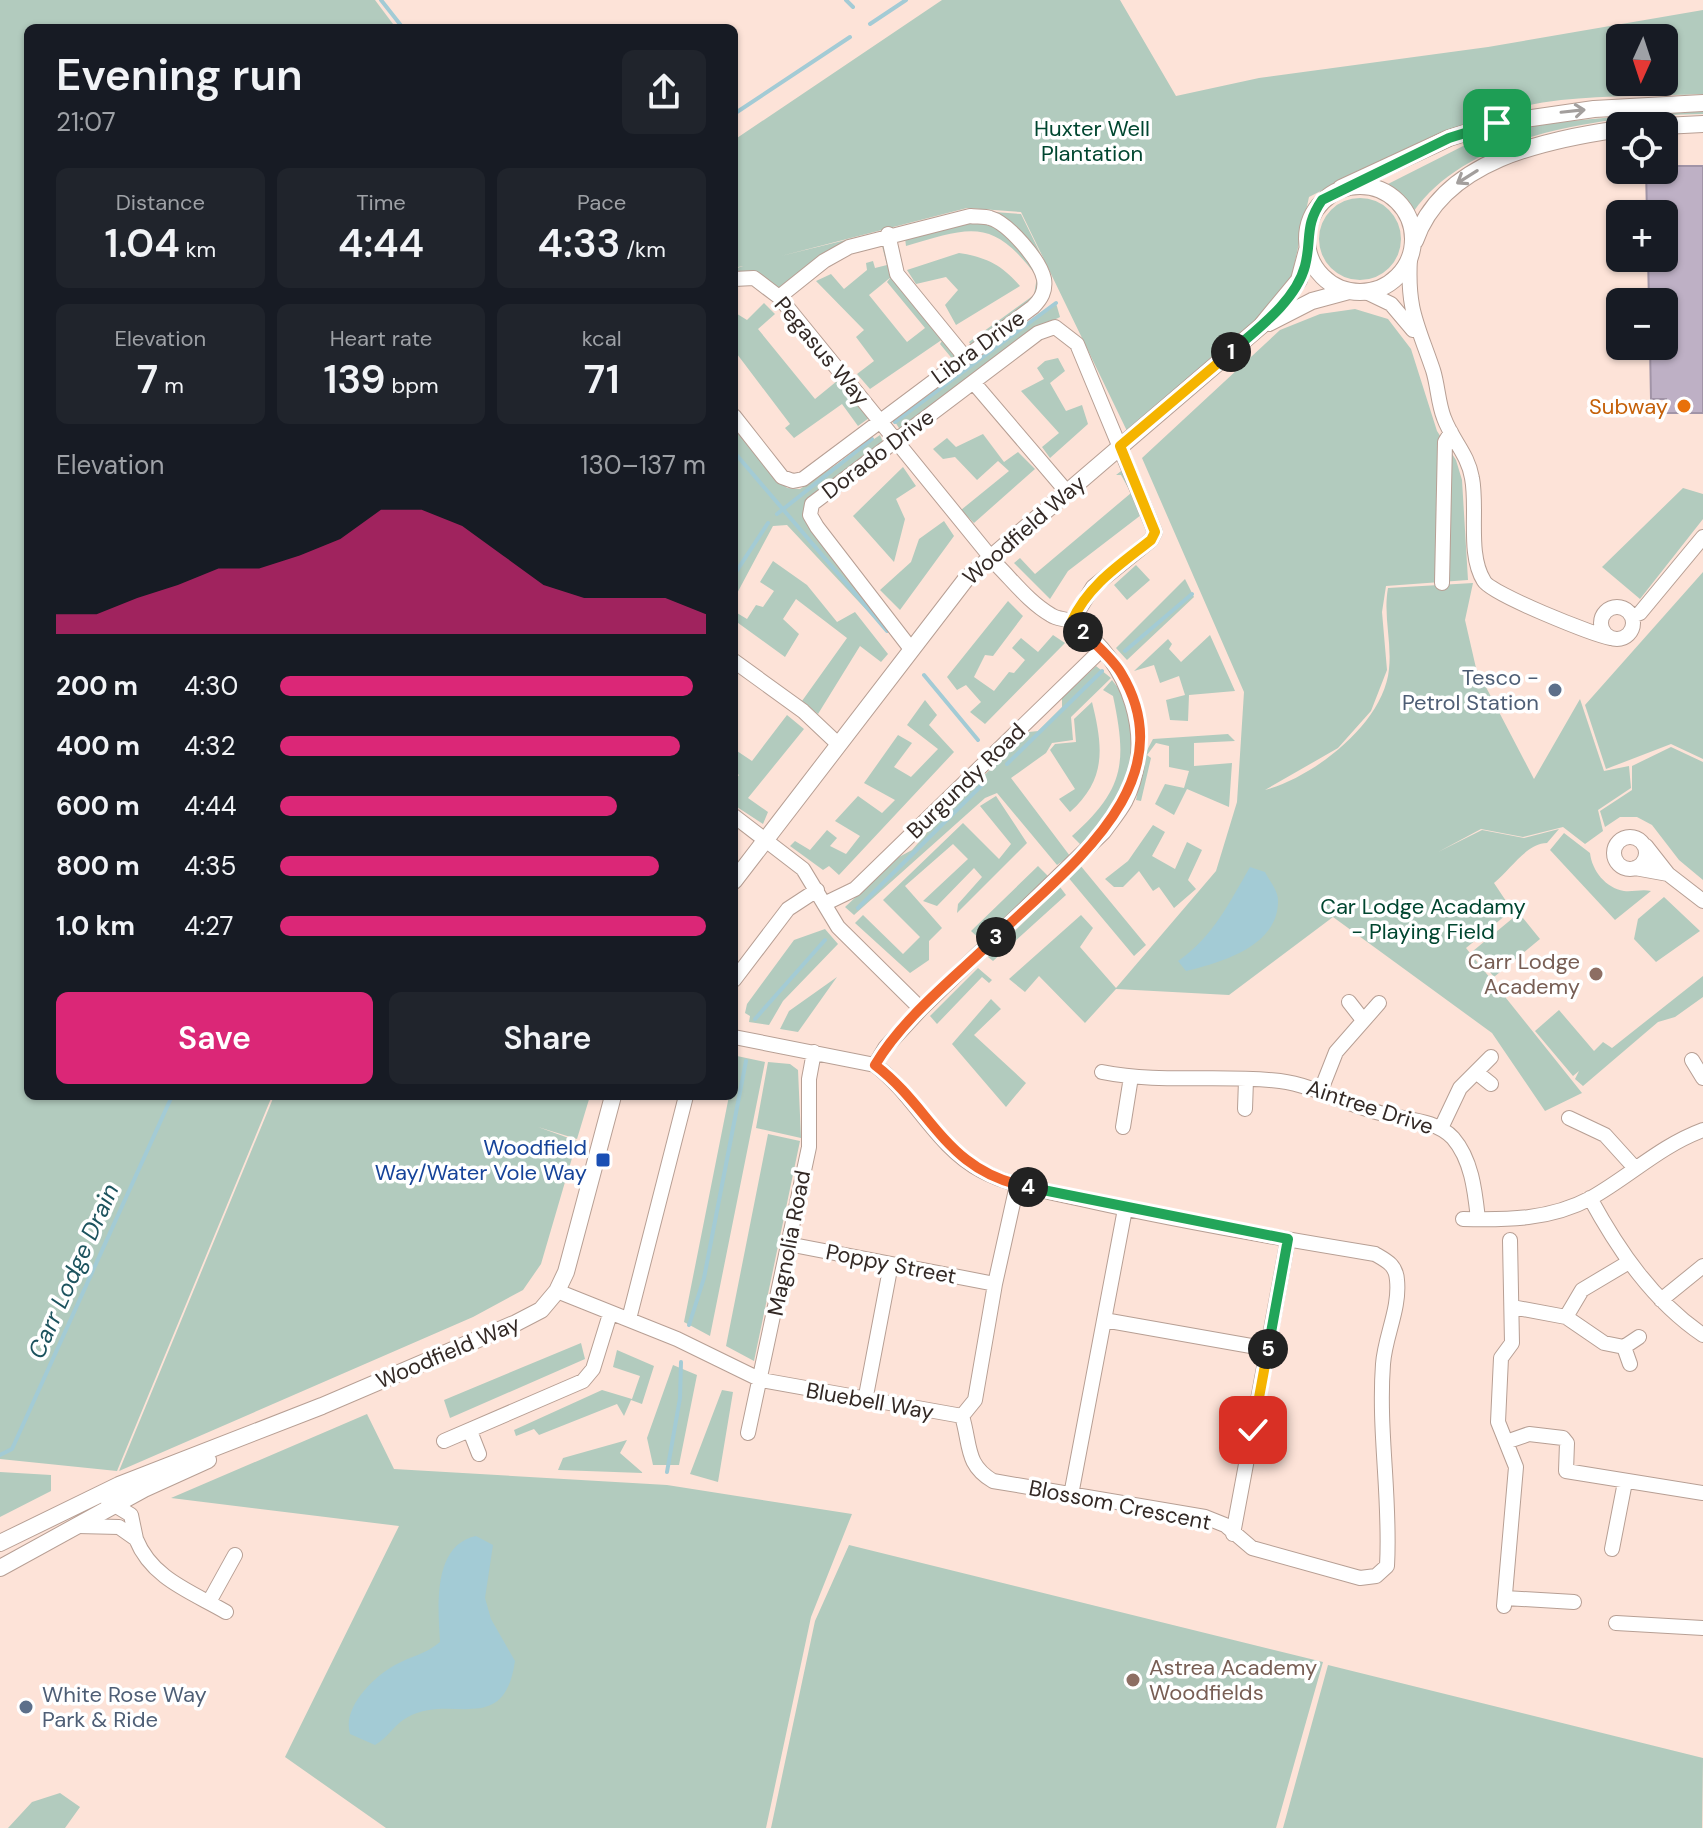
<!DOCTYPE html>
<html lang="en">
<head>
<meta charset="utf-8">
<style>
	:root { --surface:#171b24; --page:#20242c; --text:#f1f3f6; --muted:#9ea1a6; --accent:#db2777 }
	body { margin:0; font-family:"DM Sans",sans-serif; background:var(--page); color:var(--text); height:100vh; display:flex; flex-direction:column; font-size:30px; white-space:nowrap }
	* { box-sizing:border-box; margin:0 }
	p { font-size:26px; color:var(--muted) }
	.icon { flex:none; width:44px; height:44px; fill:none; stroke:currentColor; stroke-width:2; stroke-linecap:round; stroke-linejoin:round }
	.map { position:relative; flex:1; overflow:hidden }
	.details { position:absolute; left:24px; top:24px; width:714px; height:1076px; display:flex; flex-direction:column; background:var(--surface); border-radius:12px; box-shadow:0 2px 6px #0004 }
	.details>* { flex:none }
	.needle { width:52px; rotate:183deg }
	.tools { position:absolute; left:1606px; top:24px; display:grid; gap:16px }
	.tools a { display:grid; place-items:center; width:72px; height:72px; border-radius:12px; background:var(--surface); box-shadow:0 2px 6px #0004; font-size:40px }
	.pin { position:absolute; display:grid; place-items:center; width:68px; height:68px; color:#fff; margin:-34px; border-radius:16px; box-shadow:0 4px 12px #0006 }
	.km { position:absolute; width:40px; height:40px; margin:-20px; border-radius:50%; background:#222; color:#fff; font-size:22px; line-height:40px; text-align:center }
	.round { display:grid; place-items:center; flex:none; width:84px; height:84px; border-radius:12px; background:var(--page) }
	.summary { display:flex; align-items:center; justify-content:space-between; height:136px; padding:0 32px }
	h1 { font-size:44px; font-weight:600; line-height:60px }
	.stats { display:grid; grid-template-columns:repeat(3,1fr); gap:12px; height:136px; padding:8px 32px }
	.stats div { display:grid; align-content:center; border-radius:12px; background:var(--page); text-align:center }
	.stats b { font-size:40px; font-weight:600 }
	.stats small { font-size:22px; font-weight:400 }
	.stats p { font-size:22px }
	.chart { height:224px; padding:16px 32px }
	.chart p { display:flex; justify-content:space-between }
	.chart svg { width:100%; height:144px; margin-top:8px; fill:var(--accent); opacity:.7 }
	.cta { display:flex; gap:16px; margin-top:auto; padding:16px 32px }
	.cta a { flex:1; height:92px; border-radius:12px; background:var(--accent); color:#fff; font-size:32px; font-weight:600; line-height:92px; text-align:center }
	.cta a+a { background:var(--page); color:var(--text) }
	ul { padding:0 32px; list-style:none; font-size:26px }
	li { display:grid; grid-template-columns:128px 96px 1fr; align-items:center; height:60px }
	li i { height:20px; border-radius:10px; background:var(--accent) }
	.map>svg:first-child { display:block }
	.green { fill:#b2cbbe; fill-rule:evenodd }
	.water { fill:#a3cbd5 }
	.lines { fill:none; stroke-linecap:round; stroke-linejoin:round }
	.stream { stroke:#a3cbd5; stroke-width:4 }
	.building { fill:#beb0c5; stroke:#a194a7; stroke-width:2 }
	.minor-casing { stroke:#b79f94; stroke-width:16 }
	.tertiary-casing { stroke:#b79f94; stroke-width:18 }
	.minor { stroke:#fff; stroke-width:14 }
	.tertiary { stroke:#fff; stroke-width:16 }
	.oneway { stroke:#a39f9d }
	.split-1-casing { stroke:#fff; stroke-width:16 }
	.split-2-casing { stroke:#fff; stroke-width:16 }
	.split-3-casing { stroke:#fff; stroke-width:16 }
	.split-4-casing { stroke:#fff; stroke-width:16 }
	.split-5-casing { stroke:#fff; stroke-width:16 }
	.split-6-casing { stroke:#fff; stroke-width:16 }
	.split-1 { stroke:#22a559; stroke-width:10 }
	.split-2 { stroke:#f5b400; stroke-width:10 }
	.split-3 { stroke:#f0652b; stroke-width:10 }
	.split-4 { stroke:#f0652b; stroke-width:10 }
	.split-5 { stroke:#22a559; stroke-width:10 }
	.split-6 { stroke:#f5b400; stroke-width:10 }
	.food-dot { fill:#e8710a; stroke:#fff; stroke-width:3 }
	.service-dot { fill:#5c6f8a; stroke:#fff; stroke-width:3 }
	.education-dot { fill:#8d6e63; stroke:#fff; stroke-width:3 }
	.transit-dot { fill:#1a4fb4; stroke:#fff; stroke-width:3 }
	.labels { text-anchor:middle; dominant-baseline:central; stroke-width:7; stroke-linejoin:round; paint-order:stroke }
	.park-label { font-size:22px; fill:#004630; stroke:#fff }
	.street-label { font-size:22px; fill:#332925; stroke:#fff }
	.food-label { font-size:22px; fill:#c56008; stroke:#fff; text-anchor:end }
	.service-label { font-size:22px; fill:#4e5e75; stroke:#fff; text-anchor:end }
	.education-label { font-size:22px; fill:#785e54; stroke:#fff; text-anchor:end }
	.transit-label { font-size:22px; fill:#164399; stroke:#fff; text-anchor:end }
	.water-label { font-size:24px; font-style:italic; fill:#1c535e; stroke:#fff }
</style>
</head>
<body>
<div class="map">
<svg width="1703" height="1828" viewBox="0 0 1703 1828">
	<rect width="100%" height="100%" fill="#fde3d8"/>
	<path class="green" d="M0 0H375L396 28H28V1096H272L117 1471 0 1459Z
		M942 0H1120L1176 96 1259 78 1488 47 1703 10V94C1656 96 1608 95 1561 100 1476 109 1384 159 1309 197L1291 280 1259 317 1127 431 1021 212 967 208 781 256 967 210 1021 214 1047 267 992 216 888 233 779 294 734 277V269L743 266 734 268V140ZM1620 38H1664V82H1620Z
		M1703 109V114C1612 115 1470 131 1414 211L1397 191 1384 186 1479 138 1537 124Z
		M1319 239a41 41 0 1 1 82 0a41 41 0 1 1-82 0Z
		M969 220 1003 228 1038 269 1040 297 972 347 969 342 1034 295 1037 277C993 217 971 227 906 246L905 238Z
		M887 235 891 259 962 355 954 361 940 344 943 339 870 389 857 374 874 361 856 337 864 330 816 281 831 274 844 289 867 270 866 263 873 261 875 268 887 265 882 246 856 253 854 247ZM891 277 887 282 925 328 907 342 869 295Z
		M959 253C986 257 1002 265 1020 286L956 325 945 305 958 290 946 277 916 284 907 270Z
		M764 303 775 314 758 329 815 399 837 381 869 418 858 426 842 404 794 438 785 428 790 424 734 350V312L747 320Z
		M1056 303 1060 317 1032 331 901 431 895 422Z
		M1355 309 1388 319 1411 349 1437 431 1456 460 1462 480 1468 580 1386 586 1382 612 1387 670 1371 711 1338 748 1265 790C1314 777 1384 723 1389 669 1392 641 1383 616 1388 588L1473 583 1465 620 1476 668 1534 779 1580 699 1604 771 1629 766 1631 788 1598 810 1603 831 1585 844 1563 827 1523 837 1481 829 1438 852 1482 830 1524 838 1559 829 1547 843C1527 843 1511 869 1494 883L1512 910 1466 948 1582 1093 1545 1111 1492 1033 1333 917 1229 995 1116 989 1085 1023 1039 976 1025 992 1009 979 1081 915 1093 928 1080 947 1116 988 1216 871 1237 802 1244 692 1142 458 1280 330 1320 314Z
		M1058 358 1065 371 1050 383 1066 411 1082 405 1088 424 1050 458 1042 447 1059 433 1021 391 1044 379 1037 368 1045 361Z
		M734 425 787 488 800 489 880 435 883 442 805 514 889 627 888 633 787 525 773 526 734 599 738 514 734 508Z
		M983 434 1004 462 1018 452 1035 469 974 523 961 510 1009 471 998 461 977 480 955 457 943 459 933 449 947 438 956 447Z
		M903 467 916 486 896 499 905 519 894 562 853 516Z
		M1125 468 1141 515 1068 571 1050 599 1014 563 1020 558 1035 574 1131 493 1121 475H1116Z
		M1683 488 1703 494V519L1640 599 1602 567Z
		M944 521 954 536 900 610 880 590 911 562 919 539Z
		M773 561 807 585 837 622 855 612 888 654 881 662 860 646 818 714 802 701 847 638 796 599 783 619 799 634 785 657 734 620 737 613 747 619 756 605 763 607 774 591 760 582Z
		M1136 565 1150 580 1127 600 1114 585Z
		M1703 572V759L1671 744 1606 769 1585 705Z
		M1185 579 1194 597 1127 660 1116 648Z
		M1008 601 1023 616 993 656 985 655 974 677 994 691 1009 672 1014 673 1025 660 1012 648 1021 638 1038 652 1053 635 1065 643 985 724 970 712 981 702 966 685 957 690 947 677Z
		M1210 635 1235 691 1189 695 1188 721 1170 720 1166 700 1185 695 1179 676 1160 683 1154 665 1134 671 1168 639 1172 644 1169 649 1181 662Z
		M1096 666 1111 678 1071 717 1073 740 1052 743 1046 753 1011 778 1070 856 1057 865 997 793 985 798 854 915 845 907 899 857 912 850 939 819 1029 732 1038 731 1062 707V698Z
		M1112 680C1156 732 1122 804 1081 845L1072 836C1125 789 1127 762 1113 696L1103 690Z
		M925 700 937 715 929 725 954 752 839 875 829 866 823 870 790 846 795 841 810 850 827 830 837 838 830 846 846 854 860 836 835 821 858 796 882 813 895 800 864 783 898 735 912 743 894 767 911 777 938 749 907 725Z
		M1092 702C1103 747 1107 779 1070 812L1059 799 1075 789 1050 750 1055 744 1076 742 1074 719Z
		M787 715 804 729 748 798 768 812 763 824 734 805V782L739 775 734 771V749L752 761Z
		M1228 734 1235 741 1194 743V766L1232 763 1229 807 1187 789 1174 815 1155 804 1165 784 1184 788 1189 771 1169 767V746L1156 743 1147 755 1151 758 1141 801 1136 800 1145 754 1153 739Z
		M1671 747 1703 762V880L1679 860 1652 825 1637 817H1620L1605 827 1600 811 1632 790V766Z
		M996 796 1027 843 957 913 958 904 982 877 974 868 937 906 923 901 968 859 953 844 905 886 942 928 929 941V960L910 973 855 923 863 915 903 954 920 937 883 900 963 823 999 859 1011 844 980 806Z
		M1153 825 1165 832 1152 856 1175 869 1187 842 1202 850 1188 880 1196 889 1174 908 1159 887 1153 891 1139 871 1123 887H1114L1105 879 1128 861Z
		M1564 833 1590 853C1592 871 1606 888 1624 891 1633 892 1642 889 1651 891L1615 920 1550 850Z
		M1080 865 1146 945 1134 956 1067 876Z
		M1038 866 1049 877 983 942 971 931Z
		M1060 887 1066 895 993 961 988 957Z
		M1664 897 1700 931 1656 962 1634 939 1638 919Z
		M1519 913 1540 939 1494 977 1473 951Z
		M825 929 838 944 783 1001 769 1025 749 1022 750 1016 745 1013 747 1004 794 940Z
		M978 968 992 980 989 983 982 977 937 1024 930 1016Z
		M1703 976V997L1675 1017 1658 1022 1583 1086 1575 1079 1579 1071 1573 1076 1535 1031 1559 1010 1594 1051 1603 1042 1612 1048Z
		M837 977 798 1032 780 1029 789 1011Z
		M991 999 1001 1009 974 1035 1026 1083 1006 1107 952 1044Z
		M737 1056 765 1062 710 1336 684 1322 729 1096H734Z
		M768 1062 790 1064 798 1070 801 1138 756 1128Z
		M274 1096H590L577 1139 538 1127 577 1141 541 1264 523 1290 473 1317 119 1471Z
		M768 1134 800 1141 754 1361 726 1346Z
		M581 1343 585 1359 450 1418 444 1400Z
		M617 1350 654 1366 642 1404 631 1400 624 1416 617 1404 539 1435 534 1429 516 1436 514 1430 602 1390 632 1399 640 1376 613 1367Z
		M673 1365 697 1375 679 1465H653L647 1438Z
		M722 1390 733 1392 718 1482 690 1474Z
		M367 1414 394 1469 667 1485 852 1514 811 1617 766 1828H386L285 1757 399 1526 171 1498Z
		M627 1440 620 1453 643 1473 558 1470 563 1458Z
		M0 1472 51 1475V1491L0 1517Z
		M849 1545 1323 1662 1276 1828H771L815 1621Z
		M1328 1665 1703 1758 1702 1828H1283Z
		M60 1793 80 1807 65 1828H8L32 1802Z"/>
	<path class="water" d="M1250 867 1265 872C1269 880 1278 891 1278 900 1279 946 1222 962 1186 971L1178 961C1213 937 1229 903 1250 867Z
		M476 1536 493 1545 485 1598 491 1619 515 1661C504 1738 452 1693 408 1717 395 1723 388 1738 375 1745L350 1734C342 1708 373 1677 395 1665 411 1656 426 1654 440 1642 438 1608 432 1545 476 1536Z"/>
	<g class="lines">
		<path class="stream" d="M381 0 403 28
			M846 0 853 7
			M870 24 906 0
			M734 114 850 37
			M895 422 1056 303
			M734 452 887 631
			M777 514 872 439
			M734 575 768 523
			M1125 651 1192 594
			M924 675 978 740
			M1007 764 1102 671
			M858 908 984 783
			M755 1019 825 940
			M689 1325 704 1278 746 1061
			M0 1455 12 1449 172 1096
			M667 1472 680 1398 681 1362"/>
	</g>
	<path class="building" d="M1664 166H1703V413H1666V399H1651L1650 346H1664V302H1649L1648 258H1664V214H1647L1646 170H1664Z"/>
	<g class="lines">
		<g class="minor-casing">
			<path id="minor" d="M888 234 897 274 964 356
				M1410 258C1407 310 1417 323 1433 370 1438 386 1438 403 1444 418 1452 440 1468 454 1472 478 1478 509 1467 554 1484 581 1491 594 1594 635 1611 638
				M734 279 754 278 779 297 997 565C1014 582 1030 603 1051 615 1058 620 1067 618 1074 623 1129 661 1157 740 1125 802 1119 813 1111 822 1104 832L921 1009 885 1048 875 1065
				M1366 292 1391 304 1413 330
				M974 383 1067 492
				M734 416 782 477 793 481 803 479 1033 307C1041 299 1046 291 1044 279 1040 260 1008 223 990 218 984 216 976 217 970 216L849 247 824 261 779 297
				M1442 583 1445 442 1451 432
				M1601 623a16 16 0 1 1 32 0a16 16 0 1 1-32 0Z
				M1632 616 1640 613 1703 537
				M911 649 817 527 810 515 812 504 1038 333 1055 327 1077 344 1155 532 1151 540 1093 587 1072 621
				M734 661 803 711 838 744
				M734 816 803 869 838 927 921 1009
				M1614 853a16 16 0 1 1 32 0a16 16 0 1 1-32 0Z
				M1635 868 1668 874 1646 846
				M1668 874 1703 901
				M824 904 855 889 1101 650
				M734 980 788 909 817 890
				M1349 1002 1363 1020
				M734 1037 875 1065C915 1095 936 1147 982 1171 1012 1187 1048 1191 1081 1199 1178 1221 1277 1238 1375 1254 1387 1261 1396 1265 1397 1280 1400 1309 1385 1336 1383 1364 1378 1432 1391 1499 1387 1566L1376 1576 1360 1578 1252 1548 1225 1525 1205 1517 993 1481C965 1464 971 1446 962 1416
				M1692 1060 1703 1078
				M1102 1072C1161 1084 1220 1074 1280 1081 1317 1086 1348 1106 1384 1114 1407 1120 1436 1120 1453 1138 1472 1160 1475 1192 1478 1219
				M1476 1072 1491 1084
				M1321 1090 1336 1052 1379 1003
				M1245 1109 1246 1080
				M1569 1118 1605 1135 1634 1167
				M1123 1127 1131 1077
				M1441 1128 1460 1088 1491 1057
				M1590 1198C1619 1251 1653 1301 1703 1335
				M1463 1219C1507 1220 1550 1220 1591 1198 1630 1176 1660 1146 1703 1130
				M788 1244 995 1284
				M557 1291 677 1339 761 1380 962 1416 975 1400 995 1284 1017 1185
				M1661 1300 1703 1266
				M1512 1307 1566 1317 1604 1343 1624 1347
				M1566 1317 1582 1290 1629 1262
				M629 1319 686 1096
				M1104 1320 1268 1349
				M1630 1364 1624 1347 1639 1337
				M865 1401 891 1264
				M470 1431 479 1454
				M748 1433 809 1147V1079L814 1052
				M444 1441 583 1381 593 1369 610 1314
				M1506 1442 1529 1434 1563 1438 1567 1443 1566 1471 1703 1493
				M1071 1495 1125 1209
				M78 1526 119 1527 136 1539 131 1515 108 1501
				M1233 1534 1288 1239
				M136 1539C152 1579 192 1592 226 1612
				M1612 1549 1625 1482
				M1505 1598 1574 1602
				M209 1602 235 1555
				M1504 1606 1516 1467 1498 1422 1501 1358 1512 1343 1510 1240
				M1616 1623 1703 1628"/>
		</g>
		<g class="tertiary-casing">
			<path id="tertiary" d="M1664 126 1703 124
				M1307 239a53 53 0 1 1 106 0a53 53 0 1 1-106 0Z
				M1341 188 1449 138 1497 123 1594 109 1703 103
				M1415 241C1443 160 1545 140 1620 129
				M1269 323 1312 301 1349 291
				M734 881 966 579 1261 326 1299 280 1307 250
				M0 1543 119 1485 322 1406 516 1323 541 1310 557 1291 566 1272 613 1096
				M0 1568 144 1489 208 1460"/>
		</g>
		<use href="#minor" class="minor"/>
		<use href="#tertiary" class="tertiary"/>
	</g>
	<defs><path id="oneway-shaft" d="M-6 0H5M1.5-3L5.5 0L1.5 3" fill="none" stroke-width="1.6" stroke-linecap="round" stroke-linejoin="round" transform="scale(2)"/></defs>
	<g class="oneway">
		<use href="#oneway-shaft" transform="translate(1573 111) rotate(-6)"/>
		<use href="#oneway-shaft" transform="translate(1467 177) rotate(148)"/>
	</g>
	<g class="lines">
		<g class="split-1-casing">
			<path id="split-1" d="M1231 352C1256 330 1296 301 1305 266 1312 239 1304 226 1322 200L1449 138 1497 123"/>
		</g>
		<g class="split-2-casing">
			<path id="split-2" d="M1083 632 1072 621C1088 585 1121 564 1151 540L1155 532 1120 446 1231 352"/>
		</g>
		<g class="split-3-casing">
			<path id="split-3" d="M996 937C1064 870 1188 784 1121 673 1112 658 1096 645 1083 632"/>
		</g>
		<g class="split-4-casing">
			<path id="split-4" d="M996 937C955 978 905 1015 875 1065 933 1109 945 1171 1028 1187"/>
		</g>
		<g class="split-5-casing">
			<path id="split-5" d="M1028 1187 1288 1239 1268 1349"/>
		</g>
		<g class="split-6-casing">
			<path id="split-6" d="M1253 1430 1268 1349"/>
		</g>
		<use href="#split-1" class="split-1"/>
		<use href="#split-2" class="split-2"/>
		<use href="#split-3" class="split-3"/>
		<use href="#split-4" class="split-4"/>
		<use href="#split-5" class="split-5"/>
		<use href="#split-6" class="split-6"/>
	</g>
	<circle class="food-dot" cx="1684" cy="406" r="8"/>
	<g class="service-dot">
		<circle cx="1555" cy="690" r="8"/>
		<circle cx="26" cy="1707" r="8"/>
	</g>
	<g class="education-dot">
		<circle cx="1596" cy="974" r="8"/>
		<circle cx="1133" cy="1680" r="8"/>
	</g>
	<rect class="transit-dot" x="595" y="1152" width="16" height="16" rx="4"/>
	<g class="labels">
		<g class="park-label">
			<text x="1092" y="128">Huxter Well<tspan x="1092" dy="25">Plantation</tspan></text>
			<text x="1423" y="906">Car Lodge Acadamy<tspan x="1423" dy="25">- Playing Field</tspan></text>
		</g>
		<g class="street-label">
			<text transform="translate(978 347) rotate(-36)">Libra Drive</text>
			<text transform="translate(822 351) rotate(50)">Pegasus Way</text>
			<text transform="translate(878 454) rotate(-37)">Dorado Drive</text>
			<text transform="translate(1024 530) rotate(-41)">Woodfield Way</text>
			<text transform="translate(966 781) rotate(-44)">Burgundy Road</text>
			<text transform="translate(1370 1107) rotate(18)">Aintree Drive</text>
			<text transform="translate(789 1243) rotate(-79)">Magnolia Road</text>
			<text transform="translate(891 1264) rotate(11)">Poppy Street</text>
			<text transform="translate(448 1352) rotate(-23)">Woodfield Way</text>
			<text transform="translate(870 1401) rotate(10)">Bluebell Way</text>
			<text transform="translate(1120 1505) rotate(11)">Blossom Crescent</text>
		</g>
		<g class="food-label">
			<text x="1668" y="406">Subway</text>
		</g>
		<g class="service-label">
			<text x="1539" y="677">Tesco -<tspan x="1539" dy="25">Petrol Station</tspan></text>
			<text x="42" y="1694" text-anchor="start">White Rose Way<tspan x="42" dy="25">Park &amp; Ride</tspan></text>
		</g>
		<g class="education-label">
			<text x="1580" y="961">Carr Lodge<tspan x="1580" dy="25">Academy</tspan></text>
			<text x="1149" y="1667" text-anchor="start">Astrea Academy<tspan x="1149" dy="25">Woodfields</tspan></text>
		</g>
		<g class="transit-label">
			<text x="587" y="1147">Woodfield<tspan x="587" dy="25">Way/Water Vole Way</tspan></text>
		</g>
		<g class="water-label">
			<text transform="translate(73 1271) rotate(-66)">Carr Lodge Drain</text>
		</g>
	</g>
</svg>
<div class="tools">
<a><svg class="needle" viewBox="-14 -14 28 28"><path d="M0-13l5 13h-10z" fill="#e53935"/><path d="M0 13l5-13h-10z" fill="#9ea1a6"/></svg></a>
<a><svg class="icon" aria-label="locate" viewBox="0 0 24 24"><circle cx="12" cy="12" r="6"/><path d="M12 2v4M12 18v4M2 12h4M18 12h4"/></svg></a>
<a>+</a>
<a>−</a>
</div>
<div class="pin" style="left:1497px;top:123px;background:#1e9e55"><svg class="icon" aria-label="arrive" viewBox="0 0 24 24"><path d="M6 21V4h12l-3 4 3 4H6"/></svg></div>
<div class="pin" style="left:1253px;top:1430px;background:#d93025"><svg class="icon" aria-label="check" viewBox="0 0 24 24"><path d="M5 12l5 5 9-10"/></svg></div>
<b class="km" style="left:1231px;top:352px">1</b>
<b class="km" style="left:1083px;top:632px">2</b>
<b class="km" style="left:996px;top:937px">3</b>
<b class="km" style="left:1028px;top:1187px">4</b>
<b class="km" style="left:1268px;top:1349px">5</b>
<section class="details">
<div class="summary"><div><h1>Evening run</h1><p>21:07</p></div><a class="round"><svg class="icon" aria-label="share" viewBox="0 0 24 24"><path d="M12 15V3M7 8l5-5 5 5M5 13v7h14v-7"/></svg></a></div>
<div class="stats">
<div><p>Distance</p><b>1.04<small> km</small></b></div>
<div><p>Time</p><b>4:44</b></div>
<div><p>Pace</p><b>4:33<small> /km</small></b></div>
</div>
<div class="stats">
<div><p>Elevation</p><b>7<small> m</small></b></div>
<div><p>Heart rate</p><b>139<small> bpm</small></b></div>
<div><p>kcal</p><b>71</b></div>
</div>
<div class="chart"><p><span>Elevation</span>130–137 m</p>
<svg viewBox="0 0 160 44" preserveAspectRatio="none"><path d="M0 44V38L10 38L20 33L30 29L40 24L50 24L60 20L70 15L80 6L90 6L100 11L110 20L120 29L130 33L140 33L150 33L160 38V44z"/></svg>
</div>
<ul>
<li><b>200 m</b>4:30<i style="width:97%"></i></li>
<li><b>400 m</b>4:32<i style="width:94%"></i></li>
<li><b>600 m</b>4:44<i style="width:79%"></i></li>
<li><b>800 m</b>4:35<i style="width:89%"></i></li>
<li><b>1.0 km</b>4:27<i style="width:100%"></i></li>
</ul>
<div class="cta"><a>Save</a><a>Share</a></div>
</section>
</div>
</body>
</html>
